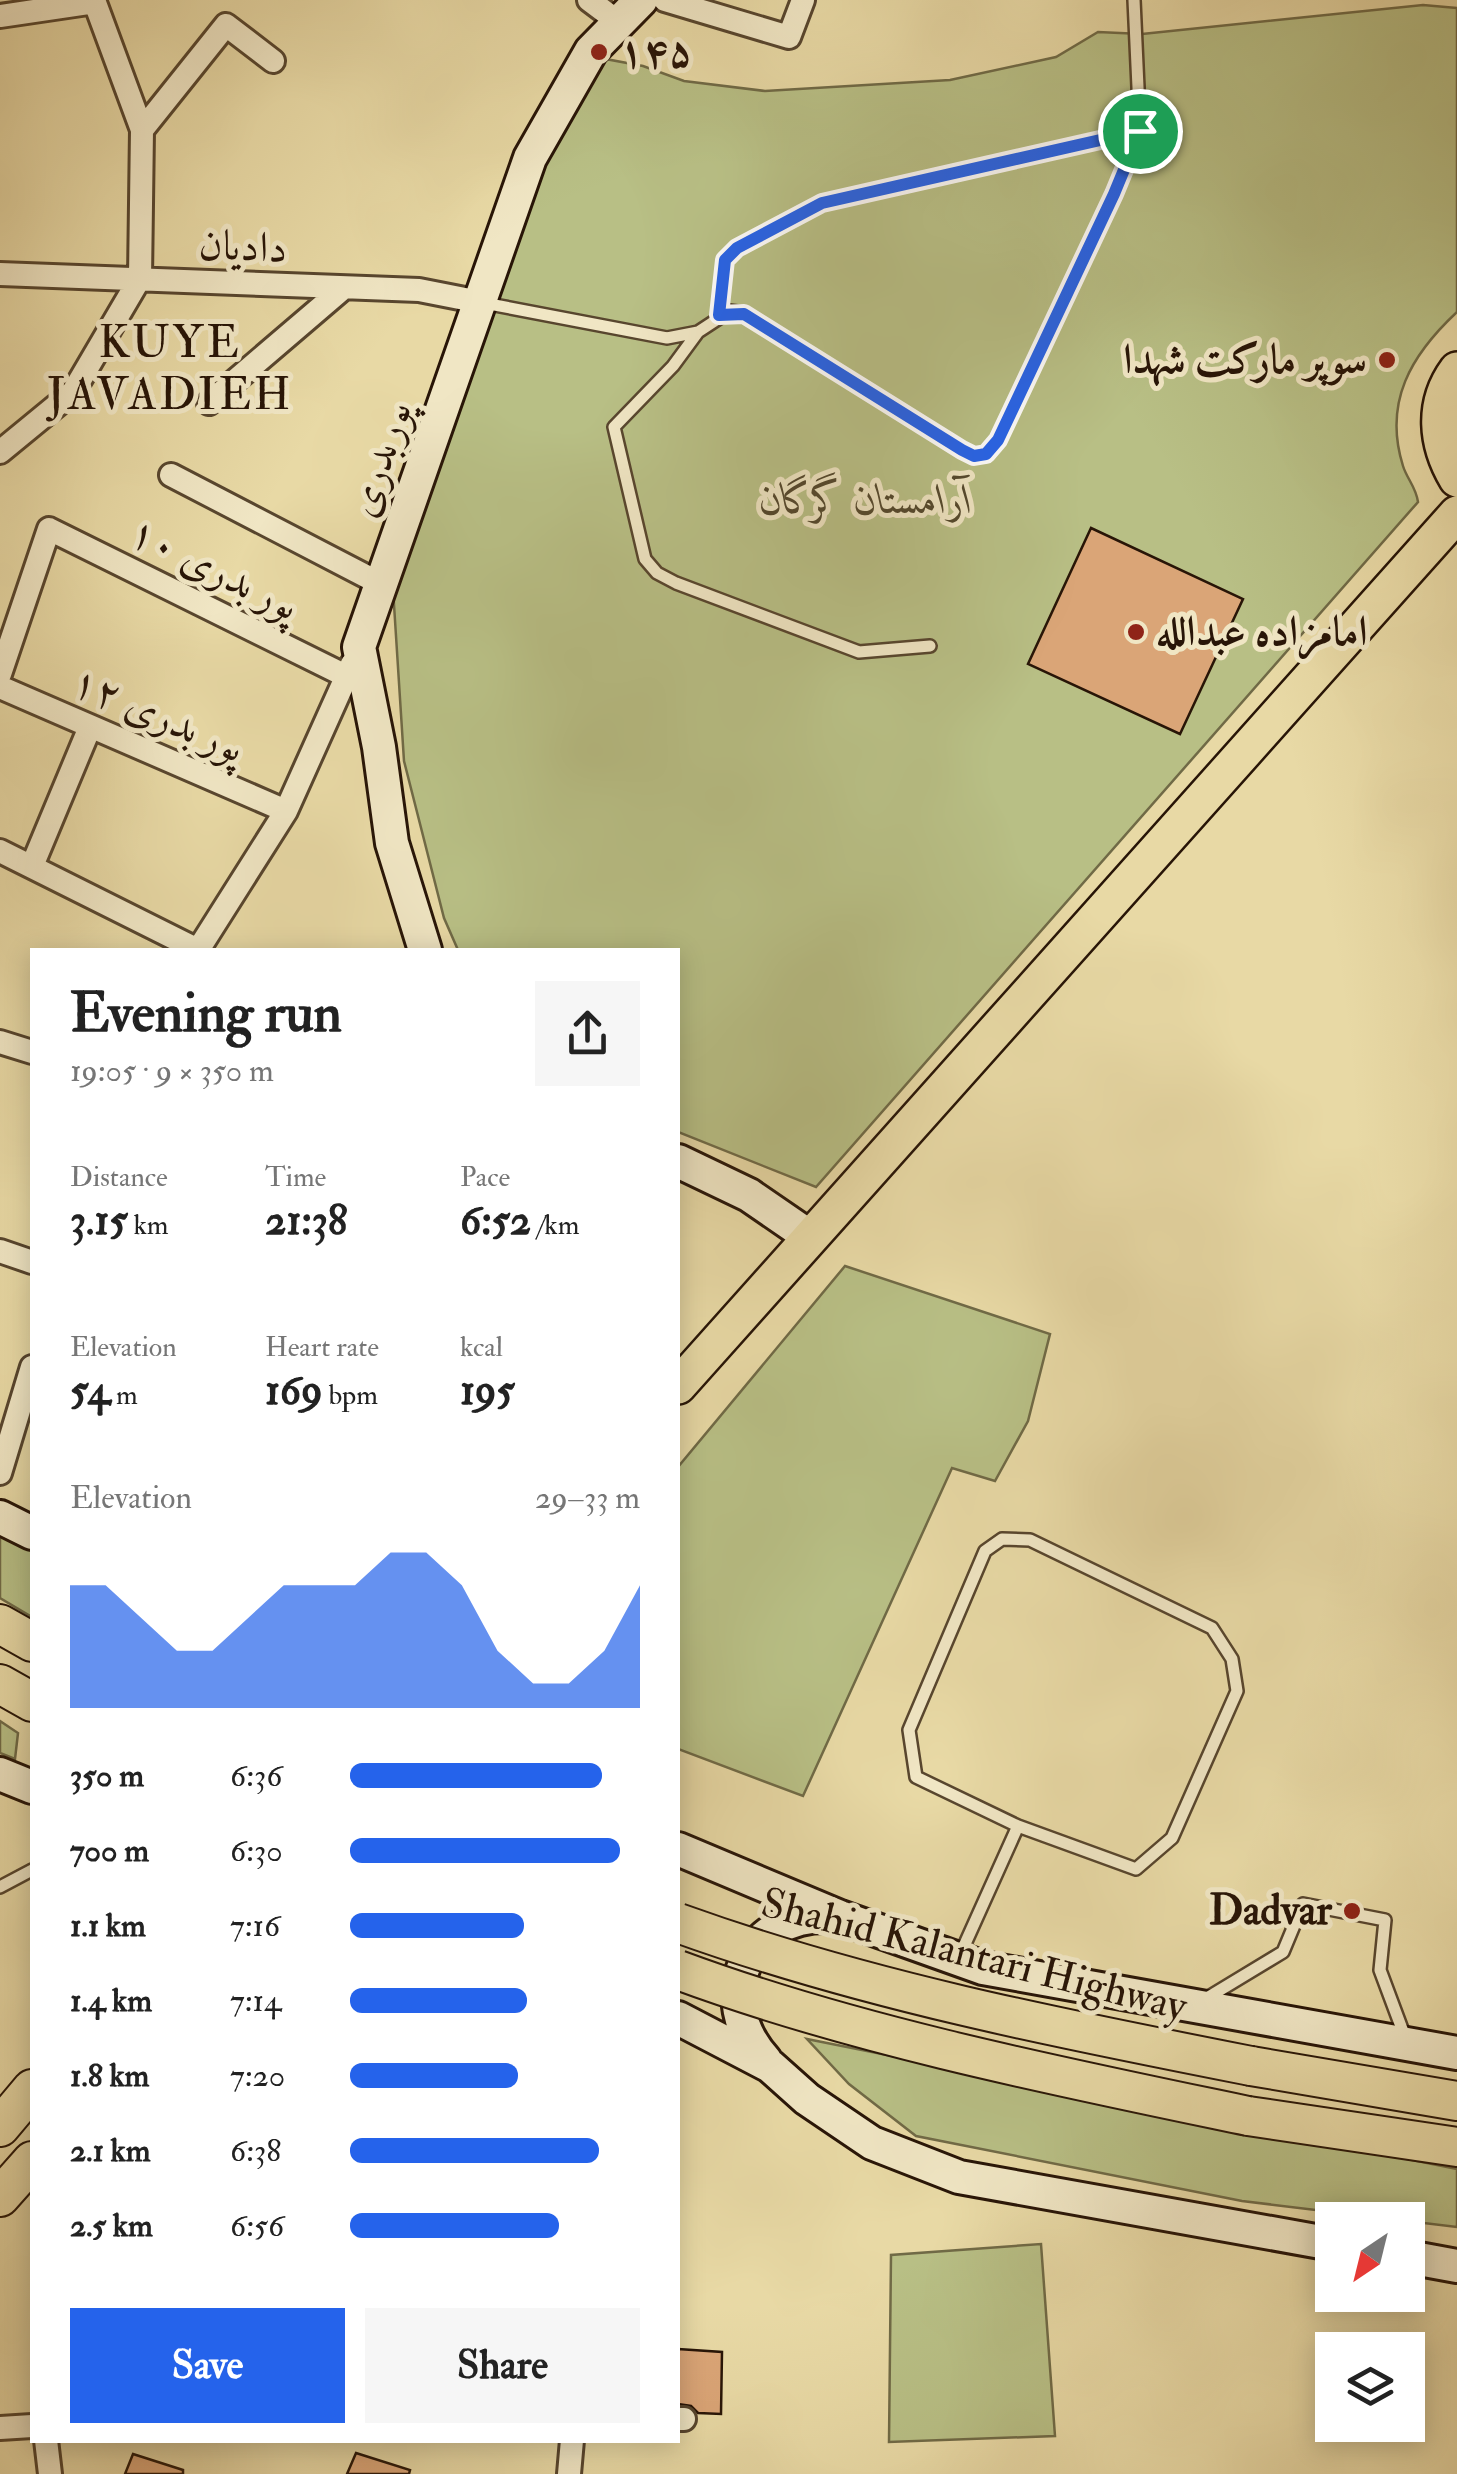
<!DOCTYPE html>
<html lang="en">
<head>
<meta charset="utf-8">
<style>
	:root { --surface:#fff; --page:#f6f6f6; --text:#222; --muted:#767676; --accent:#2563eb }
	body { margin:0; font-family:"IM FELL Double Pica",Amiri,serif; background:var(--page); color:var(--text); height:100vh; display:flex; flex-direction:column; font-size:38px; white-space:nowrap }
	* { box-sizing:border-box; margin:0 }
	p { font-size:32px; color:var(--muted) }
	.icon { flex:none; width:55px; height:55px; fill:none; stroke:currentColor; stroke-width:2; stroke-linecap:round; stroke-linejoin:round }
	.map { position:relative; flex:1; overflow:hidden }
	.sheet { position:absolute; left:30px; top:948px; width:650px; height:1495px; display:flex; flex-direction:column; background:var(--surface); border-radius:0px; box-shadow:0 5px 25px #0003 }
	.sheet>* { flex:none }
	.needle { width:65px; rotate:215deg }
	.buttons { position:absolute; left:1315px; top:2202px; display:grid; gap:20px }
	.buttons a { display:grid; place-items:center; width:110px; height:110px; border-radius:0px; background:var(--surface); box-shadow:0 5px 25px #0003; font-size:50px }
	.pin { position:absolute; display:grid; place-items:center; width:85px; height:85px; color:#fff; margin:-42px; border:5px solid #fff; border-radius:50%; box-shadow:0 2px 10px #0007 }
	.round { display:grid; place-items:center; flex:none; width:105px; height:105px; border-radius:0px; background:var(--page) }
	.overview { display:flex; align-items:center; justify-content:space-between; height:170px; padding:0 40px }
	h1 { font-size:55px; font-weight:700; line-height:75px }
	.figures { display:grid; grid-template-columns:repeat(3,1fr); gap:15px; height:170px; padding:10px 40px }
	.figures div { display:grid; align-content:center }
	.figures b { font-size:42px; font-weight:700 }
	.figures small { font-size:28px; font-weight:400 }
	.figures p { font-size:28px }
	.chart { height:280px; padding:20px 40px }
	.chart p { display:flex; justify-content:space-between }
	.chart svg { width:100%; height:180px; margin-top:10px; fill:var(--accent); opacity:.7 }
	.primary-button { display:flex; gap:20px; margin-top:auto; padding:20px 40px }
	.primary-button a { flex:1; height:115px; border-radius:0px; background:var(--accent); color:#fff; font-size:40px; font-weight:700; line-height:115px; text-align:center }
	.primary-button a+a { background:var(--page); color:var(--text) }
	ul { padding:0 40px; list-style:none; font-size:32px }
	li { display:grid; grid-template-columns:160px 120px 1fr; align-items:center; height:75px }
	li i { height:25px; border-radius:12px; background:var(--accent) }
	.map>svg:first-child { display:block }
	.green { fill:#b8bf85; stroke:#706a46; stroke-width:2.5 }
	.building { fill:#daa577; stroke:#281507; stroke-width:2.5 }
	.lines { fill:none; stroke-linecap:round; stroke-linejoin:round }
	.service-casing { stroke:#58462e; stroke-width:16 }
	.minor-casing { stroke:#58462e; stroke-width:28 }
	.secondary-casing { stroke:#281507; stroke-width:38 }
	.primary-casing { stroke:#281507; stroke-width:40 }
	.trunk-casing { stroke:#281507; stroke-width:42 }
	.service { stroke:#f0e6c4; stroke-width:11 }
	.minor { stroke:#f0e6c4; stroke-width:22 }
	.secondary { stroke:#f0e6c4; stroke-width:32 }
	.primary { stroke:#e8d9a5; stroke-width:35 }
	.trunk { stroke:#e8d9a5; stroke-width:38 }
	.trunk-bridge-casing { stroke:#281507; stroke-width:42; stroke-linecap:butt }
	.trunk-bridge { stroke:#e8d9a5; stroke-width:38 }
	.route-casing { stroke:#fff; stroke-width:20 }
	.route { stroke:#2563eb; stroke-width:12 }
	.poi-dot { fill:#8f2418; stroke:#f0e6c4; stroke-width:4 }
	.labels { text-anchor:middle; dominant-baseline:central; stroke-width:10; stroke-linejoin:round; paint-order:stroke }
	.poi-label { font-size:42px; font-weight:bold; fill:#281507; stroke:#f0e6c4; text-anchor:start }
	.street-label { font-size:42px; fill:#281507; stroke:#f0e6c4 }
	.park-label { font-size:42px; font-style:italic; fill:#53482d; stroke:#f0e6c4 }
	.neighbourhood-label { font-size:45px; letter-spacing:2.5px; fill:#281507; stroke:#f0e6c4 }
</style>
</head>
<body>
<div class="map">
<svg width="1457" height="2474" viewBox="0 0 1457 2474">
	<rect width="100%" height="100%" fill="#e8d9a5"/>
	<filter id="stains"><feTurbulence type="fractalNoise" baseFrequency=".002" numOctaves="4"/><feColorMatrix values="0 0 0 0 .2 0 0 0 0 .09 0 0 0 0 .02 0 0 0 .5 -.17"/></filter>
	<radialGradient id="worn" r=".72"><stop offset=".6" stop-color="#630" stop-opacity="0"/><stop offset="1" stop-color="#630" stop-opacity=".3"/></radialGradient>
	<path class="green" d="M1423 5 1457 8V312C1411 355 1383 402 1403 466 1407 479 1416 487 1418 502L816 1187 678 1132V950H458L444 918 404 761 393 589 546 152 600 58 643 66 684 81 765 91 950 80 1056 57 1098 32 1142 34Z
		M845 1266 1050 1334 1028 1421 995 1481 952 1468 803 1796 678 1749V1467Z
		M0 1532 32 1549V1617L0 1598Z
		M0 1721 18 1733 15 1759 0 1753Z
		M807 2039 1457 2169V2227L1242 2201 916 2136 849 2084Z
		M1041 2244 1055 2436 889 2442 891 2255Z"/>
	<path class="building" d="M1091 528 1243 599 1180 734 1028 664Z
		M678 2349 722 2352 721 2414 698 2413 691 2406 678 2404Z
		M356 2453 410 2470 409 2474H347Z
		M133 2454 183 2470V2474H125Z"/>
	<g class="lines">
		<g class="service-casing">
			<path id="service" d="M484 303 667 338 698 332 730 311 744 313 962 450 974 456 986 454 998 440 1134 151 1140 131 1134 0
				M719 315 725 260 737 248 822 203 1140 131
				M698 332 673 366 614 427 645 559 657 573 676 583 859 652 930 646
				M0 1887 32 1870
				M960 1955 1018 1826 916 1777 909 1730 985 1551 1002 1539 1030 1540 1212 1628 1232 1659 1237 1691 1172 1838 1136 1869 1018 1826
				M1202 2001 1283 1952 1303 1904 1385 1920 1380 1970 1405 2037"/>
		</g>
		<g class="minor-casing">
			<path id="minor" d="M589 0 617 21
				M665 0 789 37 803 0
				M0 16 95 2
				M142 130 226 25 273 61
				M0 274 419 290 480 302
				M209 403 340 291
				M0 452 73 392 140 278 142 130 94 0
				M171 475 381 584
				M0 674 49 529 346 676
				M0 687 286 811
				M0 851 198 950
				M32 866 90 727
				M198 950 286 811 352 664
				M0 1042 32 1052
				M0 1251 32 1262
				M0 1473 32 1367
				M678 2419H684
				M0 2428 32 2426
				M46 2440 50 2474
				M569 2474 572 2440"/>
		</g>
		<g class="secondary-casing">
			<path id="secondary" d="M425 950 392 843 379 747 359 647 530 158 591 51 641 0
				M678 1161 749 1195 810 1237
				M0 1517 32 1533
				M0 1774 32 1787
				M678 1849 840 1917 983 1968 1457 2053
				M678 2018 770 2066 807 2099 872 2143 959 2177 1332 2244
				M765 2060C709 1998 746 1913 830 1916
				M1408 2257 1457 2266"/>
		</g>
		<g class="primary-casing">
			<path id="primary" d="M1457 370C1432 404 1436 444 1457 479
				M678 1386 1457 514"/>
		</g>
		<g class="trunk-casing">
			<path id="trunk" d="M0 1624 32 1642
				M0 1684 32 1702
				M1251 2066 1457 2101
				M1248 2116 1457 2147
				M0 2127 32 2089
				M0 2197 32 2161"/>
		</g>
		<use href="#service" class="service"/>
		<use href="#minor" class="minor"/>
		<use href="#secondary" class="secondary"/>
		<use href="#primary" class="primary"/>
		<use href="#trunk" class="trunk"/>
		<g class="trunk-bridge-casing">
			<path id="trunk-bridge" d="M678 1923C864 1990 1057 2028 1251 2066
				M678 1970C856 2036 1061 2077 1248 2116"/>
		</g>
		<use href="#trunk-bridge" class="trunk-bridge"/>
	</g>
	<g class="lines">
		<g class="route-casing">
			<path id="route" d="M1140 131 1114 194 998 440 986 454 974 456 962 450 744 314 719 315 725 260 737 248 822 203Z"/>
		</g>
		<use href="#route" class="route"/>
	</g>
	<g class="poi-dot">
		<circle cx="599" cy="52" r="10"/>
		<circle cx="1387" cy="360" r="10"/>
		<circle cx="1136" cy="632" r="10"/>
		<circle cx="1352" cy="1911" r="10"/>
	</g>
	<g class="labels">
		<g class="poi-label">
			<text x="619" y="52">۱۴۵</text>
			<text x="1367" y="360" text-anchor="end">سوپر مارکت شهدا</text>
			<text x="1156" y="632">امامزاده عبدالله</text>
			<text x="1332" y="1911" text-anchor="end">Dadvar</text>
		</g>
		<g class="street-label">
			<text transform="translate(243 247) rotate(3)">دادیان</text>
			<text transform="translate(380 459) rotate(-71)">پوربدری</text>
			<text transform="translate(214 569) rotate(26)">پور بدری ۱۰</text>
			<text transform="translate(158 715) rotate(23)">پور بدری ۱۲</text>
			<text transform="translate(974 1955) rotate(14)">Shahid Kalantari Highway</text>
		</g>
		<g class="park-label">
			<text x="866" y="500">آرامستان گرگان</text>
		</g>
		<g class="neighbourhood-label">
			<text x="170" y="343">KUYE<tspan x="170" dy="52">JAVADIEH</tspan></text>
		</g>
	</g>
	<rect width="100%" height="100%" filter="url(#stains)"/>
	<rect width="100%" height="100%" fill="url(#worn)"/>
</svg>
<div class="buttons">
<a><svg class="needle" viewBox="-14 -14 28 28"><path d="M0-13l5 13h-10z" fill="#e53935"/><path d="M0 13l5-13h-10z" fill="#767676"/></svg></a>
<a><svg class="icon" aria-label="layers" viewBox="0 0 24 24"><path d="M12 4l9 5-9 5-9-5zM3 14l9 5 9-5"/></svg></a>
</div>
<div class="pin" style="left:1140px;top:131px;background:#1e9e55"><svg class="icon" aria-label="arrive" viewBox="0 0 24 24"><path d="M6 21V4h12l-3 4 3 4H6"/></svg></div>
<section class="sheet">
<div class="overview"><div><h1>Evening run</h1><p>19:05 · 9 × 350 m</p></div><a class="round"><svg class="icon" aria-label="share" viewBox="0 0 24 24"><path d="M12 15V3M7 8l5-5 5 5M5 13v7h14v-7"/></svg></a></div>
<div class="figures">
<div><p>Distance</p><b>3.15<small> km</small></b></div>
<div><p>Time</p><b>21:38</b></div>
<div><p>Pace</p><b>6:52<small> /km</small></b></div>
</div>
<div class="figures">
<div><p>Elevation</p><b>54<small> m</small></b></div>
<div><p>Heart rate</p><b>169<small> bpm</small></b></div>
<div><p>kcal</p><b>195</b></div>
</div>
<div class="chart"><p><span>Elevation</span>29–33 m</p>
<svg viewBox="0 0 160 44" preserveAspectRatio="none"><path d="M0 44V14L10 14L20 22L30 30L40 30L50 22L60 14L70 14L80 14L90 6L100 6L110 14L120 30L130 38L140 38L150 30L160 14V44z"/></svg>
</div>
<ul>
<li><b>350 m</b>6:36<i style="width:87%"></i></li>
<li><b>700 m</b>6:30<i style="width:93%"></i></li>
<li><b>1.1 km</b>7:16<i style="width:60%"></i></li>
<li><b>1.4 km</b>7:14<i style="width:61%"></i></li>
<li><b>1.8 km</b>7:20<i style="width:58%"></i></li>
<li><b>2.1 km</b>6:38<i style="width:86%"></i></li>
<li><b>2.5 km</b>6:56<i style="width:72%"></i></li>
</ul>
<div class="primary-button"><a>Save</a><a>Share</a></div>
</section>
</div>
</body>
</html>
